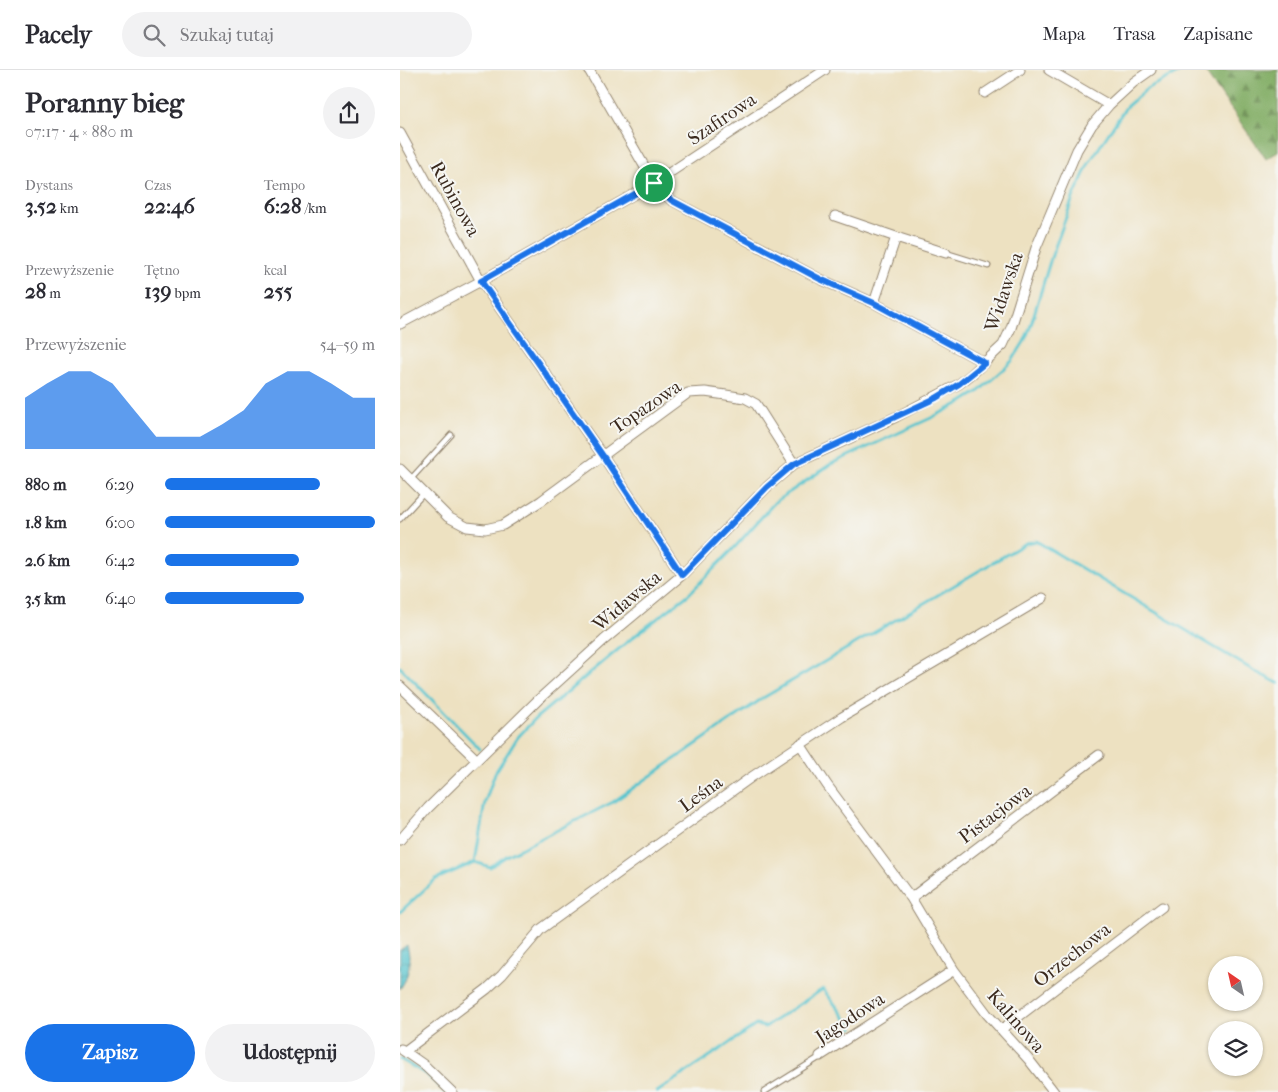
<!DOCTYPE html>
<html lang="pl">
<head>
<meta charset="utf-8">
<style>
	:root { --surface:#fff; --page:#f2f2f3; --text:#2b2b33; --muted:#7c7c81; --line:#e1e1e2; --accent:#1a73e8 }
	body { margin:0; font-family:"IM FELL French Canon",serif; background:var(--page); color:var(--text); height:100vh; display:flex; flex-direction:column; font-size:19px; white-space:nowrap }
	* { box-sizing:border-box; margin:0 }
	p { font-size:16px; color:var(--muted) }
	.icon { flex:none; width:28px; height:28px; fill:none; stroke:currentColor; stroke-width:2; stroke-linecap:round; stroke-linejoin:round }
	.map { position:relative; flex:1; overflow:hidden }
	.panel { display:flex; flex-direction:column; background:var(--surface); width:400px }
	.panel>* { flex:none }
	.needle { width:32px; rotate:326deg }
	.tools { position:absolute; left:808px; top:886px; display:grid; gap:10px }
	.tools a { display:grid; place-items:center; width:55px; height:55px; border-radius:50%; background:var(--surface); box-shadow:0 1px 4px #0004; font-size:25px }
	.pin { position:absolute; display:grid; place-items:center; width:42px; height:42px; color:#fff; margin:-21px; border:2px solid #fff; border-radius:50%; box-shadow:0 1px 5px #0007 }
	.round { display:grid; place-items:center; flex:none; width:52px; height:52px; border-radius:26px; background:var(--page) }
	.overview { display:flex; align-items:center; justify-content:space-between; height:85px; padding:0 25px }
	h1 { font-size:28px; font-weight:800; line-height:38px }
	.stats { display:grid; grid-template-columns:repeat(3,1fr); gap:8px; height:85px; padding:5px 25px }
	.stats div { display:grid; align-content:center }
	.stats b { font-size:21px; font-weight:800 }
	.stats small { font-size:14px; font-weight:400 }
	.stats p { font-size:14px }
	.chart { height:140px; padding:10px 25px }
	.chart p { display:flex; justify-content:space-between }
	.chart svg { width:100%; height:90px; margin-top:5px; fill:var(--accent); opacity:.7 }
	.primary-button { display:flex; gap:10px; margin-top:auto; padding:10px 25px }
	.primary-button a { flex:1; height:58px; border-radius:30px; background:var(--accent); color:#fff; font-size:20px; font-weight:800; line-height:58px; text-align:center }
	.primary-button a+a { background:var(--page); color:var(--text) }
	ul { padding:0 25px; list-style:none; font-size:16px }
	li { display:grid; grid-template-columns:80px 60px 1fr; align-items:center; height:38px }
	li i { height:12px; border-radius:6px; background:var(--accent) }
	header { display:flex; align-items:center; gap:30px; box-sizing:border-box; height:70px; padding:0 25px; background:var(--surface); border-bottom:1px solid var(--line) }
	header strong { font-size:24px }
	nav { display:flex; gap:28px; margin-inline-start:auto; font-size:18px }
	.search { width:350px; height:45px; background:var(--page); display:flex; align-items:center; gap:12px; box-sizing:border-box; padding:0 18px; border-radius:28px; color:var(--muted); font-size:19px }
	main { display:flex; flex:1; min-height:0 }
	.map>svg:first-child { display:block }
	.forest { fill:url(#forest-firs); stroke:#5f6c42 }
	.water { fill:url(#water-waves); stroke:#497776 }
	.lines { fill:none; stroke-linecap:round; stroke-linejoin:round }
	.stream { stroke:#57c4ce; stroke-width:3 }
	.service-casing { stroke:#948670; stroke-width:7 }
	.minor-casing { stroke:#948670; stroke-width:11 }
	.service { stroke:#fff; stroke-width:4.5 }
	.minor { stroke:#fff; stroke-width:9 }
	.route-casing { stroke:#fff; stroke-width:10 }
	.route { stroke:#1a73e8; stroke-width:6 }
	.labels { text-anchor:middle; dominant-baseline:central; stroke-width:4; stroke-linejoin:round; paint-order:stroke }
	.street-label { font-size:19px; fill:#3b2a1e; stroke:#f6f6f2 }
</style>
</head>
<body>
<header>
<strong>Pacely</strong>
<div class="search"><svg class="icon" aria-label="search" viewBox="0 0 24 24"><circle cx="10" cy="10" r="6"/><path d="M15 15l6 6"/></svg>Szukaj tutaj</div>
<nav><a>Mapa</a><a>Trasa</a><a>Zapisane</a></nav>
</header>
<main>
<section class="panel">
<div class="overview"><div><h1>Poranny bieg</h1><p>07:17 · 4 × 880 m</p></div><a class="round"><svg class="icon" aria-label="share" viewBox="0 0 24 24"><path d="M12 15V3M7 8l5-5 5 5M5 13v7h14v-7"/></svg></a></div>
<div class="stats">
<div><p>Dystans</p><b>3.52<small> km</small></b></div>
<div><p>Czas</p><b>22:46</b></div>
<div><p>Tempo</p><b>6:28<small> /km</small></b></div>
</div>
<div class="stats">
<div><p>Przewyższenie</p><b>28<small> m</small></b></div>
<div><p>Tętno</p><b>139<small> bpm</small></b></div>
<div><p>kcal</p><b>255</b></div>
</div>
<div class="chart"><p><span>Przewyższenie</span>54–59 m</p>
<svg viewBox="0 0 160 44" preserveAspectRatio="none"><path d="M0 44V19L10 12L20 6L30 6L40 12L50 25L60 38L70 38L80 38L90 32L100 25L110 12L120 6L130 6L140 12L150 19L160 19V44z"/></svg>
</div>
<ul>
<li><b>880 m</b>6:29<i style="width:74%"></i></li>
<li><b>1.8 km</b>6:00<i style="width:100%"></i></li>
<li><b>2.6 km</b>6:42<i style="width:64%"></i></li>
<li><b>3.5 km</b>6:40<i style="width:66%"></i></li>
</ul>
<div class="primary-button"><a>Zapisz</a><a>Udostępnij</a></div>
</section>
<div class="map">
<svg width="878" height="1022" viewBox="0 0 878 1022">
	<defs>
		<pattern id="forest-firs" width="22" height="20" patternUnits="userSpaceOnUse" patternTransform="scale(1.25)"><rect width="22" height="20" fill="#83ae66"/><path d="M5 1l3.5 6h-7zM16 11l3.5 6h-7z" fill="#6c8e53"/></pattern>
		<pattern id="water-waves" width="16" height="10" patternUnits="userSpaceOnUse" patternTransform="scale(1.25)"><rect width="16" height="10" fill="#57c4ce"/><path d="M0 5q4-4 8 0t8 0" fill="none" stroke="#499fa7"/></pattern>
	</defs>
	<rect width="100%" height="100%" fill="#f6f6f2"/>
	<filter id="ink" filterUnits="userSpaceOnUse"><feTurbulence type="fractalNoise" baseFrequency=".02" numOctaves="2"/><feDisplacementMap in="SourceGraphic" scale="10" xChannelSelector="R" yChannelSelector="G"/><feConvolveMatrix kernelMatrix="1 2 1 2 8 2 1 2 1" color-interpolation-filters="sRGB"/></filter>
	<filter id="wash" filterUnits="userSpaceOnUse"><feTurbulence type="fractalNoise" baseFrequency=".0096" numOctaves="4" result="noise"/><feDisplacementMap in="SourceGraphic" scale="20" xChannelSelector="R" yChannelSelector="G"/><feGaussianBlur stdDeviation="1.12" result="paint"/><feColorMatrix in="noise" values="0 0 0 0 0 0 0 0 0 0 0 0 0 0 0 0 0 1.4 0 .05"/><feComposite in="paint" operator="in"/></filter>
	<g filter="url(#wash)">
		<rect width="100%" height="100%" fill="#ede1c1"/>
		<path class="forest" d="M804 0H878V82L866 89Z"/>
		<path class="water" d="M7 875C11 890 10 905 0 919V880Z"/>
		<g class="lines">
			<path class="stream" d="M0 597 80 679
				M75 792 90 797 108 785 213 732 363 628 626 473 636 471 856 602 878 613
				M0 842 36 809 75 792 85 732 95 703 118 667 136 648 232 568 288 525 335 477 375 432 431 394 531 348 562 332 578 322 612 291 624 272 630 258 651 188 673 128 689 93 726 37 748 18 784 0
				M0 989 27 1005 46 1022
				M257 1022 356 955 365 957 423 919 453 958"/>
		</g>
	</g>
	<g filter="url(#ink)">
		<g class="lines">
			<g class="service-casing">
				<path id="service" d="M546 183 588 196
					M10 410 51 365
					M0 449 24 423
					M364 1022 420 987"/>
			</g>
			<g class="minor-casing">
				<path id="minor" d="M189 0 254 113 271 130 420 209 474 233 585 293
					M649 0 709 35
					M585 23 620 0
					M0 63 81 211 203 386 282 505
					M435 146 496 167
					M474 233 496 167 546 183
					M0 254 81 211 254 113 425 0
					M0 399 48 447 67 457 85 459 103 455 141 431 288 323 305 322 326 325 345 328 356 334 394 394
					M0 616 76 689
					M400 674 427 715 511 828 554 900 587 944 629 990 654 1022
					M0 770 28 738 138 630 204 570 282 505 367 417 394 394 496 347 559 314 572 304 603 275 611 258 636 178 677 80 692 55 709 35 734 12 751 0
					M511 828 699 685
					M601 960 762 837
					M1 979 24 995 52 1022
					M5 981 87 919 102 905 141 859 350 708 442 647 643 528
					M420 986 554 900"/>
			</g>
			<use href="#service" class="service"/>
			<use href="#minor" class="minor"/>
		</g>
	</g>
	<g class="lines" filter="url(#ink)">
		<g class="route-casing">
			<path id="route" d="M254 113 271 130 420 209 474 233 585 293 559 314 536 328 394 394 367 417 282 505 203 386 81 211Z"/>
		</g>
		<use href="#route" class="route"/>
	</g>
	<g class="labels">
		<g class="street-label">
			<text transform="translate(322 49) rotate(-34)">Szafirowa</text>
			<text transform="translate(55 129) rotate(61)">Rubinowa</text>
			<text transform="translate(604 222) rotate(-71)">Widawska</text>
			<text transform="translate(246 337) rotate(-34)">Topazowa</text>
			<text transform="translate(227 531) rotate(-40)">Widawska</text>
			<text transform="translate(301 724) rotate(-36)">Leśna</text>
			<text transform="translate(595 744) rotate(-37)">Pistacjowa</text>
			<text transform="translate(672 885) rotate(-38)">Orzechowa</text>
			<text transform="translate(450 948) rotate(-33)">Jagodowa</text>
			<text transform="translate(616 951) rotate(49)">Kalinowa</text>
		</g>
	</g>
</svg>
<div class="tools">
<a><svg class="needle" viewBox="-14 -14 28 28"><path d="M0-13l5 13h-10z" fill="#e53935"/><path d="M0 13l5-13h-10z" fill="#7c7c81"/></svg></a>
<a><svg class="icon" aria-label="layers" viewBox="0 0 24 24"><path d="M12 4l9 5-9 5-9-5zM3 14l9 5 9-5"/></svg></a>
</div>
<div class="pin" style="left:254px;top:113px;background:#1e9e55"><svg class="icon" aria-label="arrive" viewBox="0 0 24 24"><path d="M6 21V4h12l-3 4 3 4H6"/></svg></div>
</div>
</main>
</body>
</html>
